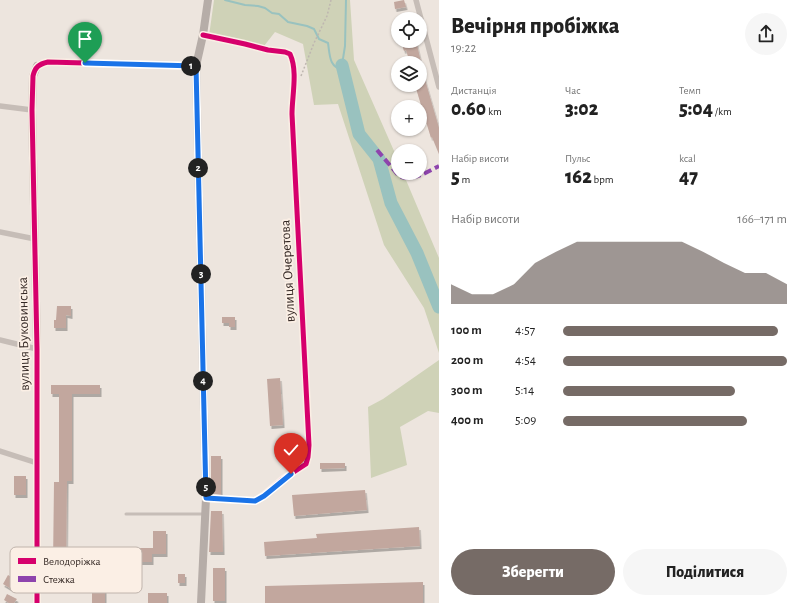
<!DOCTYPE html>
<html lang="uk">
<head>
<meta charset="utf-8">
<style>
	:root { --surface:#fff; --page:#f6f6f6; --text:#222; --muted:#767676; --accent:#766b66 }
	body { margin:0; font-family:"Alegreya Sans",sans-serif; background:var(--page); color:var(--text); height:100vh; display:flex; flex-direction:column; font-size:15px; white-space:nowrap }
	* { box-sizing:border-box; margin:0 }
	p { font-size:13px; color:var(--muted) }
	.icon { flex:none; width:22px; height:22px; fill:none; stroke:currentColor; stroke-width:2; stroke-linecap:round; stroke-linejoin:round }
	.map { position:relative; flex:1; overflow:hidden }
	.drawer { display:flex; flex-direction:column; background:var(--surface); width:360px }
	.drawer>* { flex:none }
	.fabs { position:absolute; left:391px; top:12px; display:grid; gap:8px }
	.fabs a { display:grid; place-items:center; width:36px; height:36px; border-radius:50%; background:var(--surface); box-shadow:0 1px 3px #0004; font-size:20px }
	.pin { position:absolute; display:grid; place-items:center; width:34px; height:34px; color:#fff; margin:-41px -17px; border-radius:50% 50% 50% 0; rotate:-45deg; box-shadow:0 0 4px #0007 }
	.pin .icon { rotate:45deg }
	.km { position:absolute; width:20px; height:20px; margin:-10px; border-radius:50%; background:#222; color:#fff; font-size:11px; line-height:20px; text-align:center }
	.round { display:grid; place-items:center; flex:none; width:42px; height:42px; border-radius:21px; background:var(--page) }
	.overview { display:flex; align-items:center; justify-content:space-between; height:68px; padding:0 12px }
	h1 { font-size:22px; font-weight:800; line-height:30px }
	.figures { display:grid; grid-template-columns:repeat(3,1fr); gap:6px; height:68px; padding:4px 12px }
	.figures div { display:grid; align-content:center }
	.figures b { font-size:20px; font-weight:800 }
	.figures small { font-size:11px; font-weight:400 }
	.figures p { font-size:11px }
	.chart { height:112px; padding:8px 12px }
	.chart p { display:flex; justify-content:space-between }
	.chart svg { width:100%; height:72px; margin-top:4px; fill:var(--accent); opacity:.7 }
	.button { display:flex; gap:8px; margin-top:auto; padding:8px 12px }
	.button a { flex:1; height:46px; border-radius:24px; background:var(--accent); color:#fff; font-size:16px; font-weight:800; line-height:46px; text-align:center }
	.button a+a { background:var(--page); color:var(--text) }
	ul { padding:0 12px; list-style:none; font-size:13px }
	li { display:grid; grid-template-columns:64px 48px 1fr; align-items:center; height:30px }
	li i { height:10px; border-radius:5px; background:var(--accent) }
	main { display:flex; flex:1; min-height:0 }
	.map>svg:first-child { display:block }
	.green { fill:#cfd2b7 }
	.lines { fill:none; stroke-linecap:round; stroke-linejoin:round }
	.stream { stroke:#99c2bf; stroke-width:2 }
	.river { stroke:#99c2bf; stroke-width:13 }
	.building { fill:#c2a79e; filter:url(#shadow) }
	.path { stroke:#beb6b0; stroke-width:1.5; stroke-dasharray:2 2; stroke-linecap:butt }
	.lane { stroke:#c6bdb7; stroke-width:3 }
	.street { stroke:#c6bdb7; stroke-width:5.5 }
	.secondary { stroke:#b6ada8; stroke-width:8 }
	.quiet { stroke:#8e44ad; stroke-width:4; stroke-dasharray:8 4; stroke-linecap:butt }
	.cycleway-casing { stroke:#fbefe5; stroke-width:8 }
	.cycleway { stroke:#d6006c; stroke-width:5 }
	.route-casing { stroke:#fff; stroke-width:8 }
	.route { stroke:#1a73e8; stroke-width:5 }
	.labels { text-anchor:middle; dominant-baseline:central; stroke-width:3.5; stroke-linejoin:round; paint-order:stroke }
	.street-label { font-size:14px; fill:#362a26; stroke:#fbefe5 }
	.key { fill:#fbefe5; stroke:#c0b4ac; stroke-width:1 }
	.key-label { font-size:11px; fill:#362a26 }
</style>
</head>
<body>
<main>
<div class="map">
<svg width="439" height="603" viewBox="0 0 439 603">
	<defs>
		<filter id="shadow"><feDropShadow dx="1.5" dy="3" stdDeviation="0" flood-color="#0004"/></filter>
	</defs>
	<rect width="100%" height="100%" fill="#ede5de"/>
	<path class="green" d="M214 0H350L354 60 398 160V173H403L439 258V353L424 308 384 245 338 104 314 105 303 44 275 32 264 46 209 36Z
		M439 360V413L428 411 400 427 407 465 371 478 368 407 383 399Z"/>
	<g class="lines">
		<path class="stream" d="M225 0 245 5 258 6 265 8 272 13 279 14 288 22 307 26 314 29 319 39 328 43C330 56 329 67 343 70
			M342 65 345 46 346 0"/>
		<path class="river" d="M342 65 359 134 379 159 391 203 417 253 439 307"/>
	</g>
	<path class="building" d="M404 0 406 7 395 9 394 2Z
		M401 41H416L421 62 410 63 406 50 404 51Z
		M420 66H421L439 128V154L432 137 431 138 415 85H420Z
		M57 306H71V316L66 315V328H54V320H56Z
		M222 317H235V327H229V323H222Z
		M280 378 283 425 270 426 267 379Z
		M51 385H100V394H72V481H67L66 565H53L54 482H59V394H51Z
		M211 456H221V495L211 494Z
		M320 463H345V468L320 469Z
		M14 476H26V495H14Z
		M365 490 367 510 294 516 292 495Z
		M211 511H222L223 552H209Z
		M419 527 420 546 265 556 264 542 317 538 316 534Z
		M153 531H166V554H152V562H124V548H153Z
		M92 563H105V603H92Z
		M213 568H225V601H213Z
		M178 574H185V583H178Z
		M8 575 18 581 13 590 3 584Z
		M423 582V603H265V586Z
		M148 593H167V603H148Z
		M7 594 17 599 14 603H9L4 600Z"/>
	<g class="lines">
		<path class="path" d="M301 76 314 43 327 16 331 0"/>
		<path class="lane" d="M126 514H205"/>
		<path class="street" d="M416 0 439 87
			M203 35 245 44 268 50 285 52 290 54C298 71 292 96 292 114L309 445 308 457 306 464 283 479 263 496 255 501 206 498
			M37 66 41 63 48 62 196 66
			M0 106 32 110
			M0 232 35 239
			M0 340 37 349
			M0 451 37 463"/>
		<path class="secondary" d="M37 603V349L32 110 33 76 37 66
			M201 603 206 498 196 66 203 35 208 0"/>
		<path class="quiet" d="M377 150 399 176C412 182 427 172 439 166"/>
		<g class="cycleway-casing">
			<path id="cycleway" d="M203 35 245 44 268 50 285 52 290 54C298 71 292 96 292 114L309 445 308 457 306 464 283 479 263 496 255 501 206 498
				M37 603V349L32 110 33 76C35 67 39 64 48 62L196 66"/>
		</g>
		<use href="#cycleway" class="cycleway"/>
	</g>
	<g class="lines">
		<g class="route-casing">
			<path id="route" d="M85 63 196 66 206 498 255 501 264 496 291 474"/>
		</g>
		<use href="#route" class="route"/>
	</g>
	<g class="labels">
		<g class="street-label">
			<text transform="translate(288 271) rotate(-93)">вулиця Очеретова</text>
			<text transform="translate(24 334) rotate(-91)">вулиця Буковинська</text>
		</g>
	</g>
	<rect x="10" y="547" width="132" height="46" rx="6" class="key"/>
	<rect x="18" y="558" width="18" height="6" fill="#d6006c"/>
	<rect x="18" y="576" width="18" height="6" fill="#8e44ad"/>
	<g class="key-label">
		<text x="43" y="565">Велодоріжка</text>
		<text x="43" y="583">Стежка</text>
	</g>
</svg>
<div class="fabs">
<a><svg class="icon" aria-label="locate" viewBox="0 0 24 24"><circle cx="12" cy="12" r="6"/><path d="M12 2v4M12 18v4M2 12h4M18 12h4"/></svg></a>
<a><svg class="icon" aria-label="layers" viewBox="0 0 24 24"><path d="M12 4l9 5-9 5-9-5zM3 14l9 5 9-5"/></svg></a>
<a>+</a>
<a>−</a>
</div>
<div class="pin" style="left:85px;top:63px;background:#1e9e55"><svg class="icon" aria-label="arrive" viewBox="0 0 24 24"><path d="M6 21V4h12l-3 4 3 4H6"/></svg></div>
<div class="pin" style="left:291px;top:474px;background:#d93025"><svg class="icon" aria-label="check" viewBox="0 0 24 24"><path d="M5 12l5 5 9-10"/></svg></div>
<b class="km" style="left:191px;top:66px">1</b>
<b class="km" style="left:198px;top:168px">2</b>
<b class="km" style="left:201px;top:274px">3</b>
<b class="km" style="left:203px;top:381px">4</b>
<b class="km" style="left:206px;top:487px">5</b>
</div>
<section class="drawer">
<div class="overview"><div><h1>Вечірня пробіжка</h1><p>19:22</p></div><a class="round"><svg class="icon" aria-label="share" viewBox="0 0 24 24"><path d="M12 15V3M7 8l5-5 5 5M5 13v7h14v-7"/></svg></a></div>
<div class="figures">
<div><p>Дистанція</p><b>0.60<small> km</small></b></div>
<div><p>Час</p><b>3:02</b></div>
<div><p>Темп</p><b>5:04<small> /km</small></b></div>
</div>
<div class="figures">
<div><p>Набір висоти</p><b>5<small> m</small></b></div>
<div><p>Пульс</p><b>162<small> bpm</small></b></div>
<div><p>kcal</p><b>47</b></div>
</div>
<div class="chart"><p><span>Набір висоти</span>166–171 m</p>
<svg viewBox="0 0 160 44" preserveAspectRatio="none"><path d="M0 44V32L10 38L20 38L30 32L40 19L50 12L60 6L70 6L80 6L90 6L100 6L110 6L120 12L130 19L140 25L150 25L160 32V44z"/></svg>
</div>
<ul>
<li><b>100 m</b>4:57<i style="width:96%"></i></li>
<li><b>200 m</b>4:54<i style="width:100%"></i></li>
<li><b>300 m</b>5:14<i style="width:77%"></i></li>
<li><b>400 m</b>5:09<i style="width:82%"></i></li>
</ul>
<div class="button"><a>Зберегти</a><a>Поділитися</a></div>
</section>
</main>
</body>
</html>
